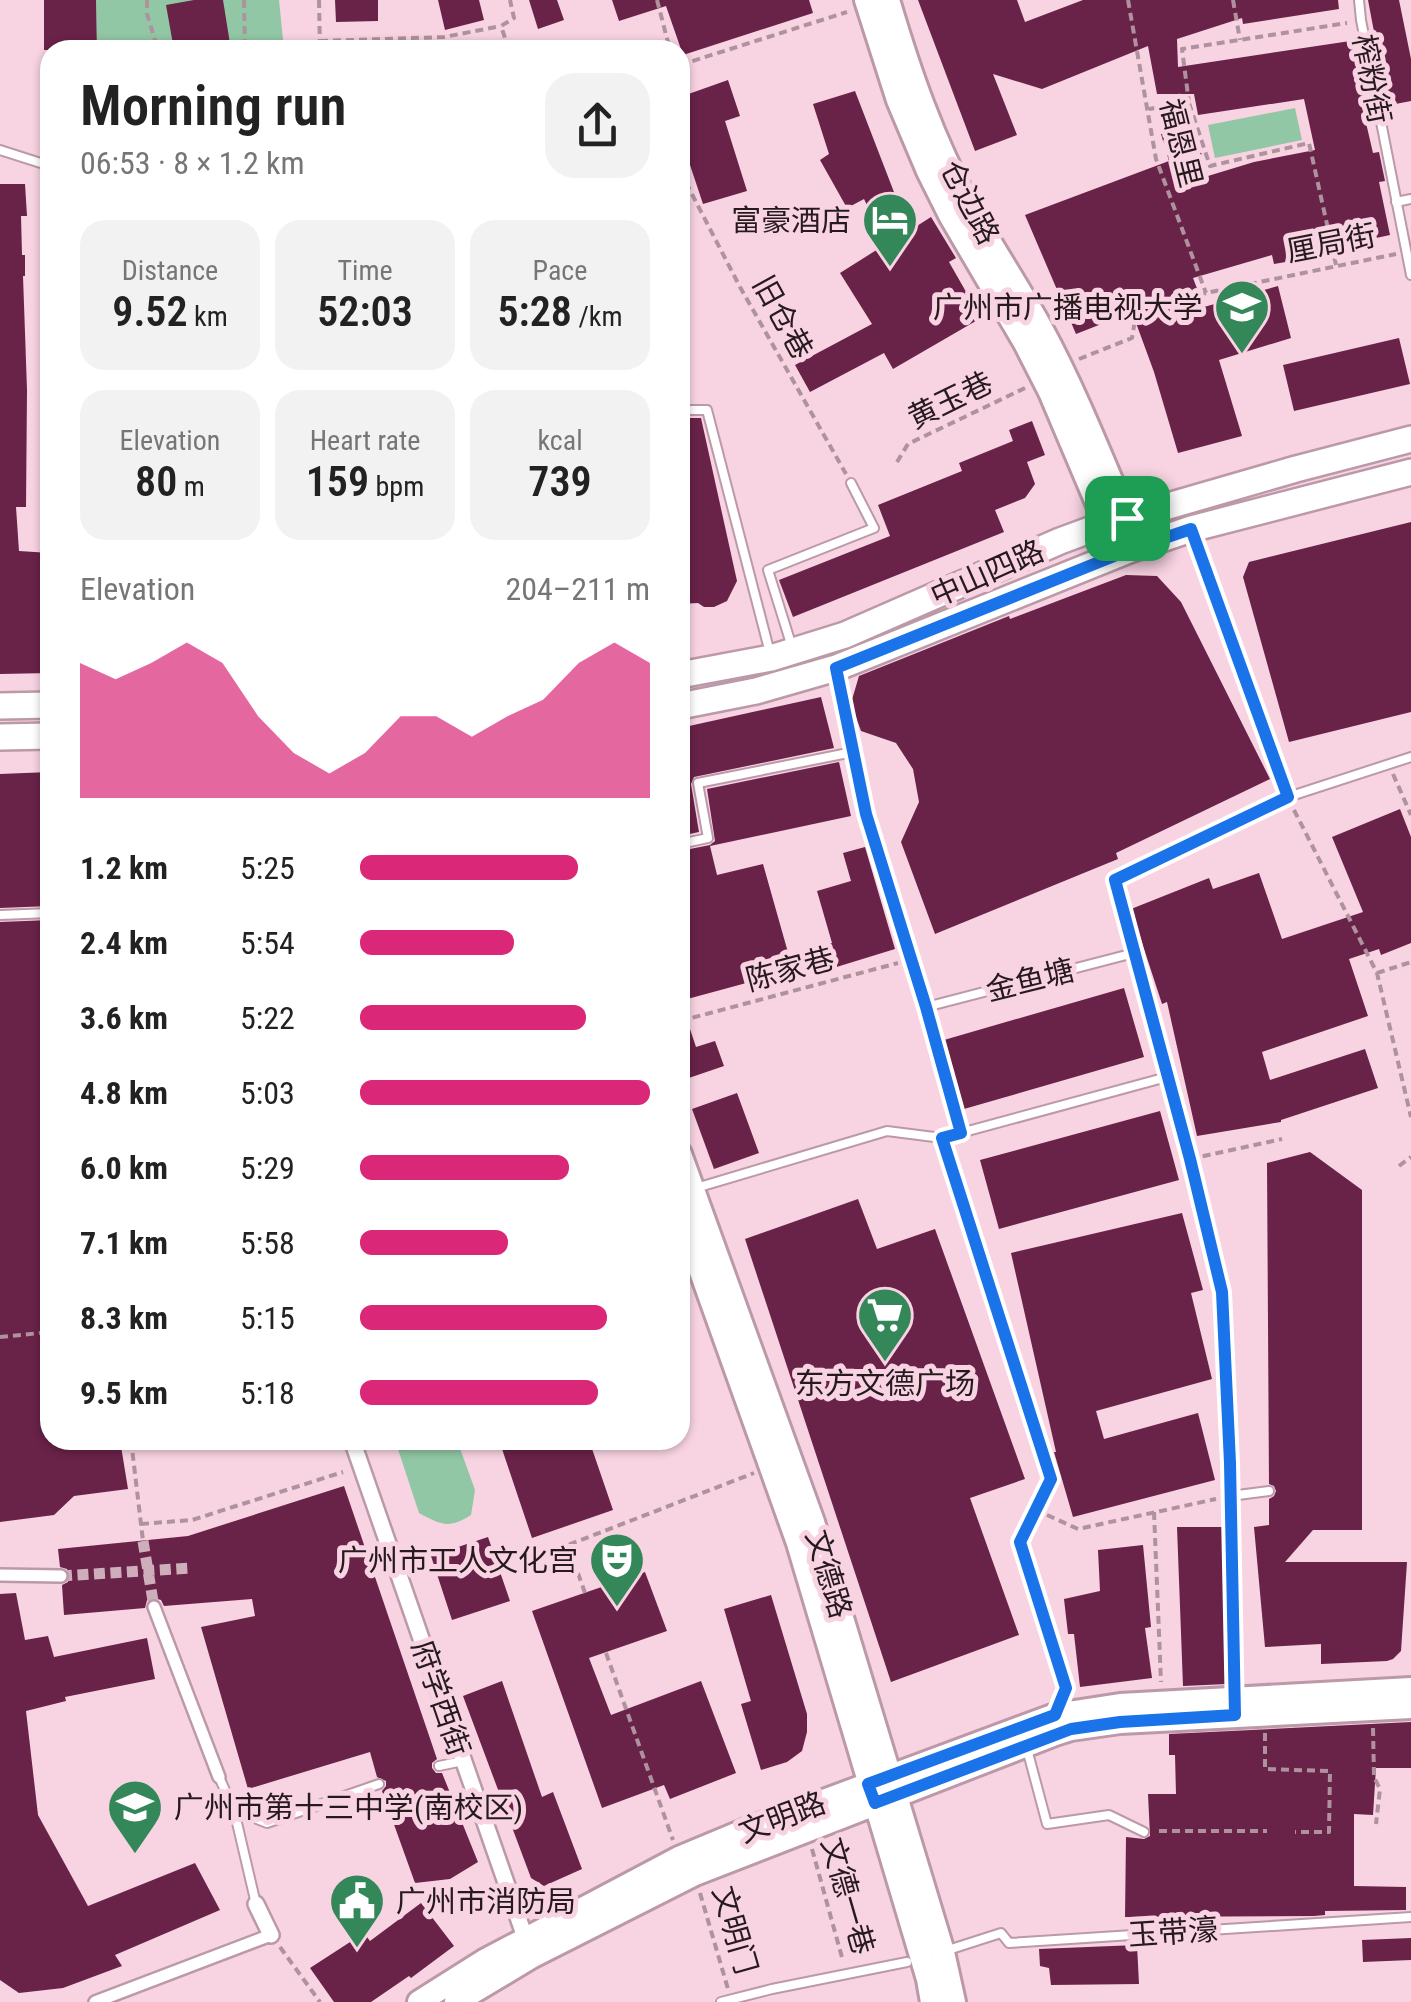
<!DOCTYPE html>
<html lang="en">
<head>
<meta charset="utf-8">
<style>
	:root { --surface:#fff; --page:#f2f2f2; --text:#222; --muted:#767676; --accent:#db2777 }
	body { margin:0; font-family:"Roboto Condensed","Noto Sans SC",sans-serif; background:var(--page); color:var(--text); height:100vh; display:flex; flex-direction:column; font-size:38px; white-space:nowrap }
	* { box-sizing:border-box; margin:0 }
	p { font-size:32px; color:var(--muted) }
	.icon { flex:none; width:55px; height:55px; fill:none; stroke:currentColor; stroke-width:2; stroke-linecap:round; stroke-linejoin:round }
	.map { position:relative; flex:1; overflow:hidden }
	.panel { position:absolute; left:40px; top:40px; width:650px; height:1410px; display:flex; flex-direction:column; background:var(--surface); border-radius:30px; box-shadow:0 2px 8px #0004 }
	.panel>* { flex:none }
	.pin { position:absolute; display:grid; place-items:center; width:85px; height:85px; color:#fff; margin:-42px; border-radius:20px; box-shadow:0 5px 15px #0006 }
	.round { display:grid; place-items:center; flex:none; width:105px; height:105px; border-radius:30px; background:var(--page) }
	.head { display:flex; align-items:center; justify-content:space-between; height:170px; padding:0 40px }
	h1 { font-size:55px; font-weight:600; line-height:75px }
	.figures { display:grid; grid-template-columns:repeat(3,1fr); gap:15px; height:170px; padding:10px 40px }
	.figures div { display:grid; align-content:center; border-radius:25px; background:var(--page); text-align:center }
	.figures b { font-size:42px; font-weight:600 }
	.figures small { font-size:28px; font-weight:400 }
	.figures p { font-size:28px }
	.chart { height:280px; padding:20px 40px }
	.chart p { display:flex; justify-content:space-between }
	.chart svg { width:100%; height:180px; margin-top:10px; fill:var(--accent); opacity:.7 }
	ul { padding:0 40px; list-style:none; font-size:32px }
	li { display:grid; grid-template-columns:160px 120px 1fr; align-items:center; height:75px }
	li i { height:25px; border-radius:12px; background:var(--accent) }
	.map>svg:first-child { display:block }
	.green { fill:#91c7a5 }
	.building { fill:#692248 }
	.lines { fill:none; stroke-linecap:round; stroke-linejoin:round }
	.pedestrian-tunnel { stroke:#ceaebb; stroke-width:11; stroke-dasharray:11 5.5; stroke-linecap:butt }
	.service-casing { stroke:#bc99a8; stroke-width:12 }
	.pedestrian-casing { stroke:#bc99a8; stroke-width:16 }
	.minor-casing { stroke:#bc99a8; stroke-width:20 }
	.secondary-casing { stroke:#bc99a8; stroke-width:28 }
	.primary-casing { stroke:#bc99a8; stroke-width:30 }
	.path { stroke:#ae929d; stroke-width:4; stroke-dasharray:8 5; stroke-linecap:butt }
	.service { stroke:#fff; stroke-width:8 }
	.pedestrian { stroke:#fff; stroke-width:11 }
	.minor { stroke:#fff; stroke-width:15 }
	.secondary { stroke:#fff; stroke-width:22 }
	.primary { stroke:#fff; stroke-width:25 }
	.route-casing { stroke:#fff; stroke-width:20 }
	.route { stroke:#1a73e8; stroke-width:12 }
	.labels { text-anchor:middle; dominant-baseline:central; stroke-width:10; stroke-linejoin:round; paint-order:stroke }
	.street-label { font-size:30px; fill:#271a1f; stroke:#f8d3e2 }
	.poi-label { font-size:30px; fill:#271a1f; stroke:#f8d3e2; text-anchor:end }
</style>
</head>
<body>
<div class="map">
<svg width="1411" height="2002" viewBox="0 0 1411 2002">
	<rect width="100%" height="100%" fill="#f8d3e2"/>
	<path class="green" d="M96 0H279L284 50H97Z
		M1295 108 1302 140 1215 158 1208 125Z
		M395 1440H457L475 1490 471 1515C449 1529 441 1525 419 1513Z"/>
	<path class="building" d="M44 0H96L97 50H44Z
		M194 0H223L231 50H174L166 5Z
		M335 0H378V21L336 22Z
		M438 0H479L484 20 445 30Z
		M529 0H557L564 20 538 29Z
		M612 0H809L813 13 683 55 666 6 619 21Z
		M918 0H1017L1025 22 1083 0H1338L1339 9 1243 24 1242 18 1177 39 1178 67 1357 40 1371 109 1363 110 1373 153 1379 152 1385 181 1379 182 1390 235 1325 249 1326 255 1274 264 1272 255 1193 278 1204 307 1278 286 1291 338 1219 360 1242 436 1178 453 1154 372 1132 312 1076 334 1025 215 1169 161 1161 134 1193 125 1208 176 1254 162 1315 150 1304 99 1198 115 1194 94H1157L1148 46 1042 89 993 74 1017 135 975 151Z
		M1368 0H1399L1411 59V101L1385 106 1372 37H1375Z
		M728 80 740 116 725 121 747 191 703 204 680 135V97Z
		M855 91 909 231 931 217 956 258 949 262 981 318 893 369 884 353 810 392 795 365 872 324 840 273 886 244 864 199 847 208 820 160 829 154 813 104Z
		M0 184H25L27 216H21L22 255H25V276H23L27 390 26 507H16L19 551 50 553V673L0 674Z
		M1399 338 1410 384 1294 411 1283 365Z
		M680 418H701L737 581 727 601 714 607H704L698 603 680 604Z
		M1032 421 1045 455 1027 462 1035 484 1025 498 995 510 1004 532 793 617 779 580 890 536 878 505 962 471 959 463 1013 441 1009 430Z
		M1411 522V712L1289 742 1243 577 1249 562Z
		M1126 575 1157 576 1181 602 1270 779 1116 853 1118 859 935 934 901 842 919 802 913 769 896 743 861 731 851 703 859 676 1009 616 1010 619Z
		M821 697 834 748 694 777 691 784 699 832 680 836V728Z
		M839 762 851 816 710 846 717 875 763 864 789 956 832 943 817 891 851 881 843 853 865 847 895 949 817 973 816 969 762 984 761 979 680 1001V851L710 845 715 841 707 789Z
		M50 772V906L0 908V774Z
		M1400 809 1411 837V943L1381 955 1379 949 1349 959 1368 1016 1262 1052 1270 1080 1365 1049 1378 1088 1281 1120V1122L1197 1136 1167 1002 1162 1004 1131 909 1209 878 1213 889 1259 873 1282 939 1363 912 1332 837Z
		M50 920V1440H120L128 1489 74 1496 54 1515 0 1522V922Z
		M1124 988 1144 1057 964 1109 944 1040Z
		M680 1008H683L696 1047 715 1041 724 1066 680 1081Z
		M737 1093 759 1153 714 1169 692 1109Z
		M1160 1111 1179 1180 999 1229 980 1160Z
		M1310 1152 1362 1190V1530H1313L1285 1562H1407L1401 1651 1393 1659 1387 1661 1321 1664V1644L1265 1647 1254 1527 1269 1525V1499L1274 1496 1276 1491 1274 1486 1269 1484 1267 1163Z
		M858 1199 877 1249 935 1229 1025 1479 970 1498 1019 1635 891 1682 745 1239Z
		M1182 1213 1203 1290 1191 1293 1212 1379 1096 1411 1104 1439 1198 1413 1215 1480 1073 1517 1054 1452H1056L1011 1253Z
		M499 1440H589L613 1510 532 1538Z
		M344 1486 437 1759 432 1763V1768L436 1773H442L478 1862 450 1879 415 1883 382 1791 386 1786V1781L377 1777 370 1752 248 1789 201 1627 255 1616 252 1599 164 1606 161 1600 154 1598 147 1600 145 1608 64 1615 62 1585 68 1582 70 1575 67 1569 60 1567 58 1549 188 1536Z
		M1177 1527H1223L1227 1684 1183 1686Z
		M488 1537 510 1601 452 1620 431 1556Z
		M1143 1545 1151 1627 1145 1628 1152 1678 1080 1687 1074 1634H1068L1064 1599 1100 1591 1098 1550Z
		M645 1572 667 1631 589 1658 611 1715 701 1681 736 1773 670 1799 664 1785 602 1808 532 1611Z
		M16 1593 25 1640 48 1636 54 1657 147 1638 155 1679 65 1697 66 1701 26 1711 38 1815 88 1906 195 1863 220 1910 115 1955 122 1966 63 1988 19 1993 0 1980V1594Z
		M771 1595 807 1714V1732L802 1751 787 1762 761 1770 741 1704 751 1701 724 1609Z
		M502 1681 542 1797 553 1792 582 1869 544 1886 531 1878 463 1696Z
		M1411 1722V1768H1376L1373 1815 1354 1814V1886L1406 1887V1910L1325 1911V1915L1314 1916 1125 1917 1126 1837 1144 1839 1150 1836 1148 1794H1176L1175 1755H1169V1734Z
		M421 1903 454 1946 411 1978 409 1976 371 2002H334L310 1968 364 1933 370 1941Z
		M1411 1938V1960L1363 1962 1362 1940Z
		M1137 1945 1139 1984 1051 1985 1049 1968 1040 1966 1039 1949Z"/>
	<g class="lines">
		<path class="pedestrian-tunnel" d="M143 1541 154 1607
			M61 1576 192 1568"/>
		<g class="service-casing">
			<path id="service" d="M1359 0 1361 20 1411 275
				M0 150 50 166
				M1396 202 1411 199
				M680 410H707L770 653
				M1193 534 1288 797 1411 757
				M792 647 768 570 874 528 851 483
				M837 672 866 814 926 1007 961 1133
				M680 844 708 838 698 783 853 752
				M0 915 50 913
				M926 1007 1134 953
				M942 1138 1051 1479 1019 1542 1066 1689 1057 1711
				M696 1188 887 1131 942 1138 1167 1077
				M1235 1695 1230 1496 1269 1491
				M1027 1749 1047 1824 1109 1815 1144 1832
				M439 1766 463 1761
				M219 1777 234 1810 256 1904
				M234 1810 267 1823 379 1784
				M945 1951 1001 1933 1009 1943 1411 1917
				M721 2002 772 1989 907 1962"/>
		</g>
		<g class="pedestrian-casing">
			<path id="pedestrian" d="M0 1575 61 1576
				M154 1607 219 1777
				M95 2002 271 1935"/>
		</g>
		<g class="minor-casing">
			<path id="minor" d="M352 1440 528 1946
				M256 1904 271 1935"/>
		</g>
		<g class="secondary-casing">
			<path id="secondary" d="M866 0 898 100 928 171 951 217 1025 343 1050 392 1106 524 1129 550
				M888 0C909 71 933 141 969 206 992 248 1019 288 1042 330 1075 391 1100 455 1127 518L1128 537
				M680 1154 813 1522 943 1952 954 2002
				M680 1213 798 1543 928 1979 932 2002
				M419 2002 484 1961 679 1858 751 1828 1055 1715 1120 1705 1411 1689
				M456 2002 531 1957 695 1874 1055 1734 1071 1729 1120 1722 1411 1707"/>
		</g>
		<g class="primary-casing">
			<path id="primary" d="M680 675 771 658 845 635 1060 541 1106 524 1296 469 1411 439
				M0 706 50 705
				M680 706 756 691 836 668 1129 550 1191 529 1411 472
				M0 737 50 736"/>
		</g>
		<path class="path" d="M147 0V14L158 50
			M244 0 245 50
			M319 0 320 50
			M657 0 670 50
			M1128 0 1156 159 1206 293
			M1233 0 1240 40
			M320 41 444 37 501 26
			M509 50 501 26 514 18 510 0
			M680 65 847 12
			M1189 103 1210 166 1309 143 1336 265
			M1149 109 1189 103 1182 49 1347 23
			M680 171 740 287 846 474
			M680 194 690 192
			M1079 359 1132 338 1135 320 1206 293 1396 254
			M897 462 908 444 1025 388
			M1393 774 1411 815
			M1294 810 1377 973 1411 1117
			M1131 942 1115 881 1279 802
			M1138 966 1163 1063
			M1377 973 1411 962
			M680 1021 898 963
			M1171 1092 1223 1292 1230 1485
			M1190 1159 1282 1139
			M1399 1166 1411 1157
			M0 1337 50 1332
			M131 1440 143 1541
			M1154 1512 1161 1682
			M1047 1515 1078 1529 1216 1499
			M141 1524 192 1520 343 1472
			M585 1593 568 1545 754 1473
			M606 1653 673 1840
			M1373 1728 1374 1777 1380 1789 1376 1824
			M1265 1733V1769L1330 1771 1329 1832H1295
			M1159 1831H1267
			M812 1849 843 1961
			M700 1893 728 1989
			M280 1947 320 2002"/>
		<use href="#service" class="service"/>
		<use href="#pedestrian" class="pedestrian"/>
		<use href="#minor" class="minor"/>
		<use href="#secondary" class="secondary"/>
		<use href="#primary" class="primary"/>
	</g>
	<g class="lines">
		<g class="route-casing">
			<path id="route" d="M1127 518 1129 550 836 668 866 814 926 1007 961 1133 942 1138 1051 1479 1020 1542 1066 1688 1055 1715 868 1784 875 1803 1071 1729 1120 1722 1235 1715 1230 1463 1222 1292 1190 1159 1115 880 1288 797 1191 529 1129 550 1106 524 1127 518"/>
		</g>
		<use href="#route" class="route"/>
	</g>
	<defs>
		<g id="hotel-pin" transform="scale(2.875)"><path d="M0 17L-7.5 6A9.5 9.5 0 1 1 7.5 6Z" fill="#348759" stroke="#f8d3e2"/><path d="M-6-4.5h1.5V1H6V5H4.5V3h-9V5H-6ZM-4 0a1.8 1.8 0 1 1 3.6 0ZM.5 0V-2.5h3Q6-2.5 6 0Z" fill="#fff"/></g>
		<g id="university-pin" transform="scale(2.875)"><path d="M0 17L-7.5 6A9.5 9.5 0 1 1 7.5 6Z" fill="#348759" stroke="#f8d3e2"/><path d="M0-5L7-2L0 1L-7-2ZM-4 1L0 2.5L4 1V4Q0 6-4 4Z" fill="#fff"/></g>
		<g id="supermarket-pin" transform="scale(2.875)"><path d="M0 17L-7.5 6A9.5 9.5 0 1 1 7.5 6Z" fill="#348759" stroke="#f8d3e2"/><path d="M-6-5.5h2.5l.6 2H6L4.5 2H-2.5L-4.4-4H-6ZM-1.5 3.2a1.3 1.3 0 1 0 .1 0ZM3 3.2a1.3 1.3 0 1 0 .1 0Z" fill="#fff"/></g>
		<g id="theatre-pin" transform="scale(2.875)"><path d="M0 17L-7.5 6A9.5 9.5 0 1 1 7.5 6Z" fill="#348759" stroke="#f8d3e2"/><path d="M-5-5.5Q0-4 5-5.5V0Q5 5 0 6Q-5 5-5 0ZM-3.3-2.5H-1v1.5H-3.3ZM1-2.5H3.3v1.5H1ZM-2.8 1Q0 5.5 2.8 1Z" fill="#fff"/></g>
		<g id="school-pin" transform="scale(2.875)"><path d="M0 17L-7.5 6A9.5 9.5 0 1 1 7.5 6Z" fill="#348759" stroke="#f8d3e2"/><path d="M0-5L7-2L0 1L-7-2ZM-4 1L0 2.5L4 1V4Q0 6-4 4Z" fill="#fff"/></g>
		<g id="civic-pin" transform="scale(2.875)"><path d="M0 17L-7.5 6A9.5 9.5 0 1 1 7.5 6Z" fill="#348759" stroke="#f8d3e2"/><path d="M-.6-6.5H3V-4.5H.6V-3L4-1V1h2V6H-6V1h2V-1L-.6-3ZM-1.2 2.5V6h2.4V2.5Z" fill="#fff"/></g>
	</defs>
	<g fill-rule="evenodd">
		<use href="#hotel-pin" x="890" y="220"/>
		<use href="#university-pin" x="1242" y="307"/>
		<use href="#supermarket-pin" x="885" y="1315"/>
		<use href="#theatre-pin" x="617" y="1560"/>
		<use href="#school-pin" x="135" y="1807"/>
		<use href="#civic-pin" x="357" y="1901"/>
	</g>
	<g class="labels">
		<g class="street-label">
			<text transform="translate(1372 79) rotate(79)">榨粉街</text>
			<text transform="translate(1181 143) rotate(76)">福恩里</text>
			<text transform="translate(970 202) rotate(62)">仓边路</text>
			<text transform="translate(1331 243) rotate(-11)">厘局街</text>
			<text transform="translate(783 317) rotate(61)">旧仓巷</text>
			<text transform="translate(950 400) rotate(-26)">黄玉巷</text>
			<text transform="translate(987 573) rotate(-24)">中山四路</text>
			<text transform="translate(790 969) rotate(-15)">陈家巷</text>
			<text transform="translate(1030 980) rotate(-14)">金鱼塘</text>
			<text transform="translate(829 1574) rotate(73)">文德路</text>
			<text transform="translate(441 1698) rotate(71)">府学西街</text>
			<text transform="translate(782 1817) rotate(-21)">文明路</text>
			<text transform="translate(848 1896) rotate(74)">文德一巷</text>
			<text transform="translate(735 1930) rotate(74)">文明门</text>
			<text transform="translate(1173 1932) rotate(-4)">玉带濠</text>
		</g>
		<g class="poi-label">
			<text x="851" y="220">富豪酒店</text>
			<text x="1203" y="307">广州市广播电视大学</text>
			<text x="885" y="1383" text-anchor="middle">东方文德广场</text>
			<text x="578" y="1560">广州市工人文化宫</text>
			<text x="174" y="1807" text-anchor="start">广州市第十三中学(南校区)</text>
			<text x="396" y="1901" text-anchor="start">广州市消防局</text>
		</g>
	</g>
</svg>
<div class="pin" style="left:1127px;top:518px;background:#1e9e55"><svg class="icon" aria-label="arrive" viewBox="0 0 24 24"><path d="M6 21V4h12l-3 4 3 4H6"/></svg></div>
<section class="panel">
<div class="head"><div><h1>Morning run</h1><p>06:53 · 8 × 1.2 km</p></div><a class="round"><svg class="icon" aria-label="share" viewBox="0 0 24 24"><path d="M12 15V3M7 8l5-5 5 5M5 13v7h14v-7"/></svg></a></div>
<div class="figures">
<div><p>Distance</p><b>9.52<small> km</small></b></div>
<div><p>Time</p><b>52:03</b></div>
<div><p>Pace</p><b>5:28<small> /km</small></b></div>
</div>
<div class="figures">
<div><p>Elevation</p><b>80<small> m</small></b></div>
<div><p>Heart rate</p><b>159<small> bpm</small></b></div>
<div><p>kcal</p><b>739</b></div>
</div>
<div class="chart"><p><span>Elevation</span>204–211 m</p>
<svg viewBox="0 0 160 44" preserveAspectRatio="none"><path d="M0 44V11L10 15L20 11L30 6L40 11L50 24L60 33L70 38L80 33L90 24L100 24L110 29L120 24L130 20L140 11L150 6L160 11V44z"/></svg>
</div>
<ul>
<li><b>1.2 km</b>5:25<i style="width:75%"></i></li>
<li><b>2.4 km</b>5:54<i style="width:53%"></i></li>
<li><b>3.6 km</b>5:22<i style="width:78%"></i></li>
<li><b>4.8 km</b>5:03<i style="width:100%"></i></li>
<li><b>6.0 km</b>5:29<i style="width:72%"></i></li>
<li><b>7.1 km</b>5:58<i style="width:51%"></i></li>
<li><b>8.3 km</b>5:15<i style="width:85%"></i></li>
<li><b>9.5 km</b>5:18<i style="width:82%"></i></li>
</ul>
</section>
</div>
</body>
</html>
